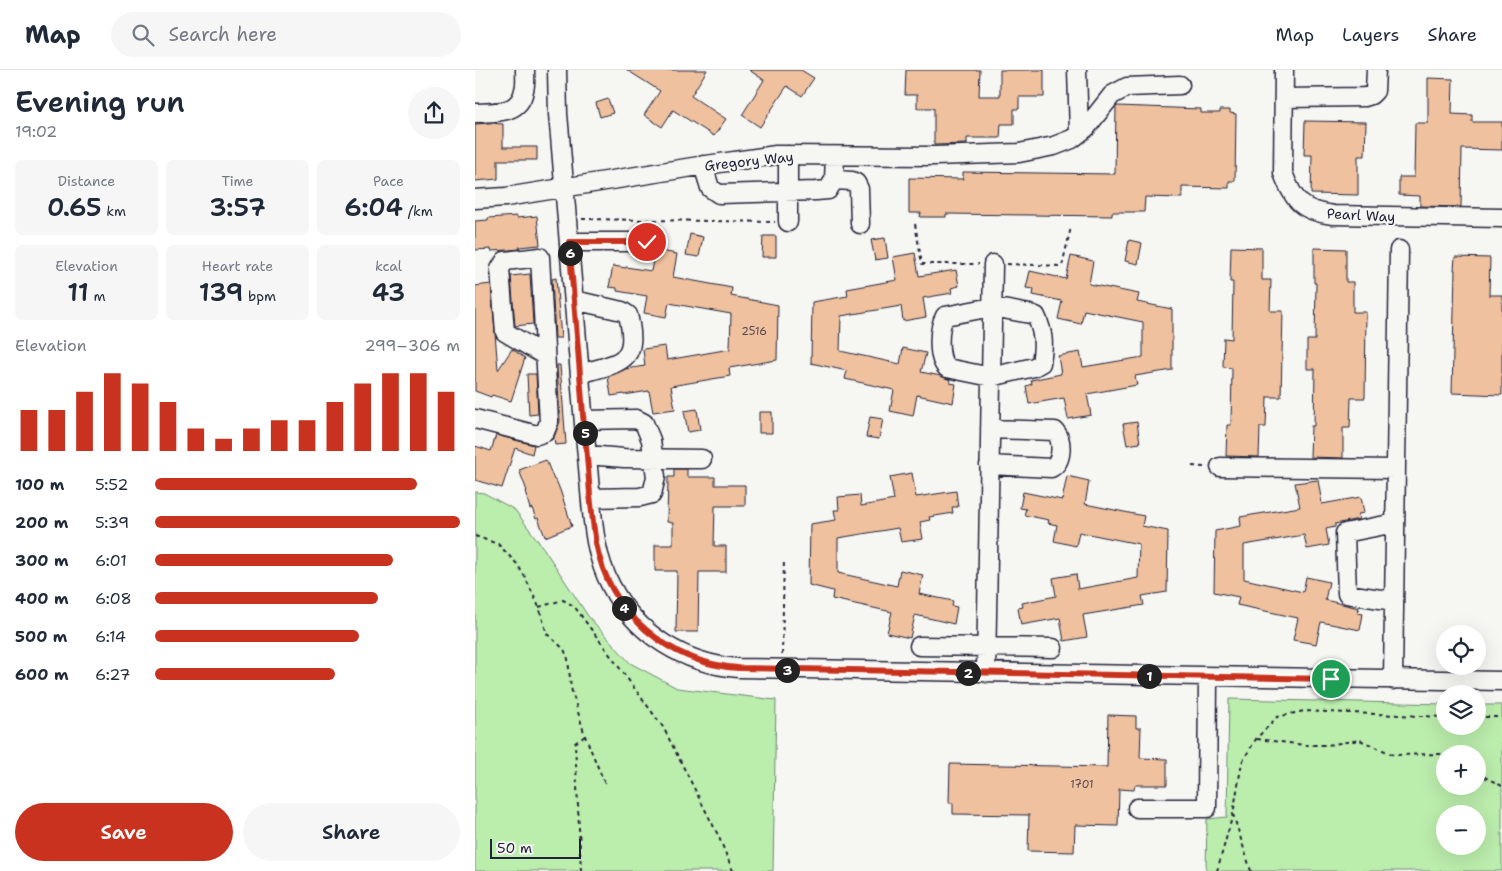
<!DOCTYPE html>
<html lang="en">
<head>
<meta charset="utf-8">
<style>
	:root { --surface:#fff; --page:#f6f6f7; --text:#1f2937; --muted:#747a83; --line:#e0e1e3; --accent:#c8321e }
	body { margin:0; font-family:"Shantell Sans",sans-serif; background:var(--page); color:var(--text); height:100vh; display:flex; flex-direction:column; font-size:19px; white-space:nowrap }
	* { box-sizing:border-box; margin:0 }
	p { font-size:16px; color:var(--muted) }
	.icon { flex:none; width:28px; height:28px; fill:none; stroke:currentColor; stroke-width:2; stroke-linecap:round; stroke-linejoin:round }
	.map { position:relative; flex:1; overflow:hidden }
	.drawer { display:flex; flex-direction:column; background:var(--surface); width:475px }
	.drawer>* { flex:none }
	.fabs { position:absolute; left:961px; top:555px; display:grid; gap:10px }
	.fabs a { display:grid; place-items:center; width:50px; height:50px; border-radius:50%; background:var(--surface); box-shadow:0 5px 20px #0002; font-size:25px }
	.scale { position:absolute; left:15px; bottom:12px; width:91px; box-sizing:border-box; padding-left:5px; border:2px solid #22223b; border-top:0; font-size:14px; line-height:18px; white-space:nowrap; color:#22223b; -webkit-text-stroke:4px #f6f6f2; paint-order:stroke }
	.pin { position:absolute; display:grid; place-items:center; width:42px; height:42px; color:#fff; margin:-21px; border:2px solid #fff; border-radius:50%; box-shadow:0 1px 5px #0007 }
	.km { position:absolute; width:25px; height:25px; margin:-12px; border-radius:50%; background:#222; color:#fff; font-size:14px; line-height:25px; text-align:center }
	.round { display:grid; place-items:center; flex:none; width:52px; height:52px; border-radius:26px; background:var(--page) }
	.overview { display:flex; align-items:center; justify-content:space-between; height:85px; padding:0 15px }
	h1 { font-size:28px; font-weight:600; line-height:38px }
	.stats { display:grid; grid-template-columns:repeat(3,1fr); gap:8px; height:85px; padding:5px 15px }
	.stats div { display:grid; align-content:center; border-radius:8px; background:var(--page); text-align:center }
	.stats b { font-size:25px; font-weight:600 }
	.stats small { font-size:14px; font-weight:400 }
	.stats p { font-size:14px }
	.chart { height:140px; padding:10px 15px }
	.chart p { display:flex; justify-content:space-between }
	.chart svg { width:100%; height:90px; margin-top:5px; stroke:var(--accent); stroke-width:6 }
	.cta { display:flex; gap:10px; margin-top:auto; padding:10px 15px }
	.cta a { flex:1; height:58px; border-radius:30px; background:var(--accent); color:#fff; font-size:20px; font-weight:600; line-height:58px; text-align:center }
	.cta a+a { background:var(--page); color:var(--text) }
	ul { padding:0 15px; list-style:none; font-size:16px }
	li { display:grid; grid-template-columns:80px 60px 1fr; align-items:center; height:38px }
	li i { height:12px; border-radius:6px; background:var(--accent) }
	header { display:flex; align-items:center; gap:30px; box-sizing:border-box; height:70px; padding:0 25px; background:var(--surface); border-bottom:1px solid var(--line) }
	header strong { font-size:24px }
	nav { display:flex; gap:28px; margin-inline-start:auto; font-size:18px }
	.search { width:350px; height:45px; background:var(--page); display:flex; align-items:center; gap:12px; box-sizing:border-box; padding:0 18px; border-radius:28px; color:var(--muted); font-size:19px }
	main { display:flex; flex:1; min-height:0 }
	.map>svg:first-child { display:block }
	.green { fill:#bbedac; stroke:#6e8874; fill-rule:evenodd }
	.building { fill:#efc19e; stroke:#22223b }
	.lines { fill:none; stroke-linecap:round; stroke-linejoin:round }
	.minor-casing { stroke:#22223b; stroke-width:21 }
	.path { stroke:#22223b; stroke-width:2; stroke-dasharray:4 4; stroke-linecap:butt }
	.minor { stroke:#f6f6f2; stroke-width:18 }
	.route-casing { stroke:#fff; stroke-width:10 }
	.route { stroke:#c8321e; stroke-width:6 }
	.labels { text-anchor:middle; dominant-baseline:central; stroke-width:4.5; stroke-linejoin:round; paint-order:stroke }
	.number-label { font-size:11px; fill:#554a54 }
	.street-label { font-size:14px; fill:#22223b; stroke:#f6f6f2 }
</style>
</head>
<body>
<header>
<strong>Map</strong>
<div class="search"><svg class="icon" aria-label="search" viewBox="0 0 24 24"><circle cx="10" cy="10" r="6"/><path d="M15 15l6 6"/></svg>Search here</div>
<nav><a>Map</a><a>Layers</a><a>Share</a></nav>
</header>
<main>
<section class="drawer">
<div class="overview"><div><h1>Evening run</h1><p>19:02</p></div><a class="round"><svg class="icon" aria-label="share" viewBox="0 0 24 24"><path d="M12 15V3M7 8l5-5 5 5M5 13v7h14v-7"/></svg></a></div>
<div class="stats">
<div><p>Distance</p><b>0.65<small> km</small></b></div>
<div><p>Time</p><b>3:57</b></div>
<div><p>Pace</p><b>6:04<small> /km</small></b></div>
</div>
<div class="stats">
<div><p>Elevation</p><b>11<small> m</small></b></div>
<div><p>Heart rate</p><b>139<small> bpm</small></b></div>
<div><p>kcal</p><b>43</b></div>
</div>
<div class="chart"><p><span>Elevation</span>299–306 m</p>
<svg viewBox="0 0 160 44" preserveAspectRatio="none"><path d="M5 44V24M15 44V24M25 44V15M35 44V6M45 44V11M55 44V20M65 44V33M75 44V38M85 44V33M95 44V29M105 44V29M115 44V20M125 44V11M135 44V6M145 44V6M155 44V15"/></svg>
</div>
<ul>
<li><b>100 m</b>5:52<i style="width:86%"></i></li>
<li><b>200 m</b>5:39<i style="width:100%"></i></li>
<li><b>300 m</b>6:01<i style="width:78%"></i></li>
<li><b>400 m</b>6:08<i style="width:73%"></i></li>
<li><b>500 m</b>6:14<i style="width:67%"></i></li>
<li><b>600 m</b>6:27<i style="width:59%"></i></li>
</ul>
<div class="cta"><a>Save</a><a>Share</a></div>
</section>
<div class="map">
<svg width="1027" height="801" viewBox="0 0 1027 801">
	<rect width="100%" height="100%" fill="#f6f6f2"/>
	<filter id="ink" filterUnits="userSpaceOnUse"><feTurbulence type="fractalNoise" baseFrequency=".02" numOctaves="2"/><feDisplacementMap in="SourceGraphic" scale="10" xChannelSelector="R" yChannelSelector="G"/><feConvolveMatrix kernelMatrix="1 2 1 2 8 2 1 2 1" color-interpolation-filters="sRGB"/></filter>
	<g filter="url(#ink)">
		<path class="green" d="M0 422 9 423 40 440 69 479 113 546 155 593 202 618 301 630 298 801H0Z
			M754 629 970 634V656H1002L1003 635H1027V801H731L732 749 752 747ZM970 684H1002V716H970ZM970 744H1002V776H970Z"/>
		<path class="building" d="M152 0H232L216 26 251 49 239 66 198 40 187 57 169 45 185 21Z
			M274 0H326L339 8 327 26 312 16 285 57 267 45 289 10Z
			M431 0H505L504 26H525V0H569V27H544V39H539V54H526L525 68H492V74L459 75V38H442V25H430Z
			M953 8 978 9 977 44 997 45V52H1027V80L987 79 986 137 945 136V126L924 125V107H939L940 53H953Z
			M133 29 138 43 125 47 121 33Z
			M642 36 726 39V43H745V40H755V43L761 44 760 111H754V118L707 117V128L670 127 669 142H637V146L471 144V147H445L446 143H434V108L488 109V102L640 104 641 37Z
			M830 51 891 52 890 86H883V125L836 124 837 85H829Z
			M14 53 28 54V77H62V90H23V109L0 111V54Z
			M42 146V148L62 146 65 175 44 177 45 179 34 180 16 181V179L0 180V151L13 150V148Z
			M215 164 228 167 224 187 211 185Z
			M288 166H301V187H287Z
			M410 168 413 188 400 190 396 170Z
			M654 170 667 173 663 194 650 191Z
			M756 177 787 178V210H796L795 241H808L806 327H792L791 357H785L784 387 751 386 752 355H756L757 298 748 297 749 268 757 269 758 212H755Z
			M839 178 871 179V212H878V242H891L890 328H876L875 358H868V388L835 387 836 356H839L840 299H832V270H840L841 213H839Z
			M180 180 202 184 198 207 257 218 256 226 303 235 302 290 254 298 255 306 196 316 200 339 178 342 174 321 149 325V324L136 326 133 307 150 299 170 296 168 279 190 276 192 290 255 279 256 244 194 233 191 247 169 243 172 226 142 221V218L134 217 138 196 151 198V197L176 201Z
			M440 183 444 206 481 200 484 216 476 218 477 223 448 228 451 247 428 251 426 236 366 246 365 281 425 294 428 278 451 283 446 302 466 306 475 310V313L481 314 478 333 442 325 438 346 415 341 419 320 370 309 372 301 336 293 337 232 373 226 372 219 422 210 418 187Z
			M596 186 618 191 614 214 664 224 662 232 697 239V300L660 306 662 315 612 324 616 345 593 349 589 328 554 334 551 316 557 314 556 310 586 304 583 286 605 282 608 297 668 287V252L609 240 606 254 583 249 587 231 558 225 559 219 551 218 555 201 591 209Z
			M980 187 1015 188 1014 225H1027V325L977 323 980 200H979Z
			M55 204 58 254 40 256 36 206Z
			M81 208 86 268H80L77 209Z
			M16 214 23 300 37 279 50 288 36 331 17 325 16 327 0 321V216Z
			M82 295H85L91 374 80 375 79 367 85 351Z
			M52 304H61L63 344 54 345Z
			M222 339 225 360 213 362 209 341Z
			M284 342H297V363H284Z
			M395 347 408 349 404 369 391 367Z
			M662 352 665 373 652 375 648 354Z
			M21 365 59 375 57 384 40 378 27 418 0 410V376L16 381Z
			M71 390 79 410H81L85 420 97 456 70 467 63 448 61 449 57 438 55 439 50 421H52L44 400Z
			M199 399H212V407H240V415H270V436H240L239 476H251V502H224L223 562H201L202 501H180V475H198V453L192 452 193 407H199Z
			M437 403 441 427 481 421 483 437H477L478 443 454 447 455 450 445 452 448 469 426 472 423 458 363 468V503L422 516 425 500 448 505 444 524 478 531 477 536 482 537 479 554 440 545 435 568 412 563 417 542 357 529 358 521 334 515 335 454 361 450 359 440H364L363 427 385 425 386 436 419 430 415 407Z
			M592 406 614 411 610 434 669 446 667 456 693 461 692 522 667 526 669 535 608 545 612 567 589 571 585 548 546 555 543 538 548 537 547 533 581 526 578 508 601 504 603 519 663 508 664 474 604 462 601 476 579 471 582 455 573 453 574 450 549 445 551 439 545 438 548 422 587 430Z
			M843 410 847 434 886 427 889 443 883 444 884 449 860 454V457L851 459 854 475 832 479 829 465 769 475V509L828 522 831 507 854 512 850 530 884 538 883 543 888 544 885 560 846 552 841 574 818 570 823 548 762 535 764 527 739 522 740 461 766 456 765 447 825 437 820 413Z
			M633 645 661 646V658H666L665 688 692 689V715H660L659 720 644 719 643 756 600 755 599 782 553 781 554 745 478 744V733H474L475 694 632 697Z"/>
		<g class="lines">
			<g class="minor-casing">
				<path id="minor" d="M82 0 83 44C92 143 100 242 108 342 110 368 113 394 115 421 118 454 120 486 136 516 161 564 209 594 263 598L1027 611
					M602 0 604 63
					M809 0 808 103C819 132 827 141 858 145L1027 148
					M809 28 890 27 896 25 900 21 901 0
					M0 43C19 42 45 45 49 20 51 14 50 6 50 0
					M228 95 235 118 244 124 341 121 353 120 359 110 360 86
					M359 110 377 111 381 113 384 119 385 154
					M0 129 31 127 224 96 301 85 460 86 544 83 579 76 597 69 611 58 637 25 652 17 705 15
					M313 152V85
					M94 172H172
					M99 230 147 241 153 245C165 294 144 292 105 304
					M517 237 555 244 561 246C569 263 569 275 566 293L559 297 516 307 472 298C462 289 463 258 470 246Z
					M0 349 62 365 70 362 74 352 65 187 30 191 25 199 30 262 69 285
					M109 350 161 349 169 353 176 370 181 407 177 424 165 427 116 428
					M112 385 149 388 227 389
					M514 395 576 398C588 392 588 370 580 361L515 359
					M745 397 921 399
					M919 531 872 524 870 463 920 453
					M444 576 578 578
					M511 603 518 194
					M918 610 924 180
					M662 738H732L733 607"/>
			</g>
			<path class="path" d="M107 149 300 152
				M440 154 447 194H504
				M532 194 587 196 596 157
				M717 396 729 397
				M0 466 23 474 42 494 50 507 64 537 72 564 89 579 93 589 96 618 110 666 130 714
				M64 537 88 530 99 536 188 657 243 765 258 801
				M307 585 309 489
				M1002 647H1027
				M782 669 830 675H852L885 670 919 685 966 684 970 686
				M1002 703 1027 716
				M758 744 776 801
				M106 801 100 673 110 666
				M742 801 758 744 767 692 781 669 802 647 829 641 970 647"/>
			<use href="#minor" class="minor"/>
		</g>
	</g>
	<g class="lines" filter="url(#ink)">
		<g class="route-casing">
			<path id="route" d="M172 172H94C99 230 104 287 108 345 111 372 113 398 115 424 117 441 118 457 121 473 134 543 194 593 263 598L856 609"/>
		</g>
		<use href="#route" class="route"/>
	</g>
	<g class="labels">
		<g class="number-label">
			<text x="279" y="261">2516</text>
			<text x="607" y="714">1701</text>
		</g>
		<g class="street-label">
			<text transform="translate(274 91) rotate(-6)">Gregory Way</text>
			<text transform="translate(886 145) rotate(3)">Pearl Way</text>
		</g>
	</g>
</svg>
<div class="fabs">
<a><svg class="icon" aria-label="locate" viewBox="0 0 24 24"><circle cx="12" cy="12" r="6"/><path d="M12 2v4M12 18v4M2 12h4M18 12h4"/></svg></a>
<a><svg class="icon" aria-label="layers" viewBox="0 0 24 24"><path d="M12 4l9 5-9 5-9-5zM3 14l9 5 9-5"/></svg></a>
<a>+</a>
<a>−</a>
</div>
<div class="scale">50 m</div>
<div class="pin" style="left:856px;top:609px;background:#1e9e55"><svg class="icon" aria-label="arrive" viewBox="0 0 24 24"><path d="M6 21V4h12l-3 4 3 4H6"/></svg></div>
<div class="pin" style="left:172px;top:172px;background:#d93025"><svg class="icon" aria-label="check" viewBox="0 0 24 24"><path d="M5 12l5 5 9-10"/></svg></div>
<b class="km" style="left:674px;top:606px">1</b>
<b class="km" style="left:493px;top:603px">2</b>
<b class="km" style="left:312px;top:600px">3</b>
<b class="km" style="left:149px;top:538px">4</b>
<b class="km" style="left:110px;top:363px">5</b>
<b class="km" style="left:95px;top:183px">6</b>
</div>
</main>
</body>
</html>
